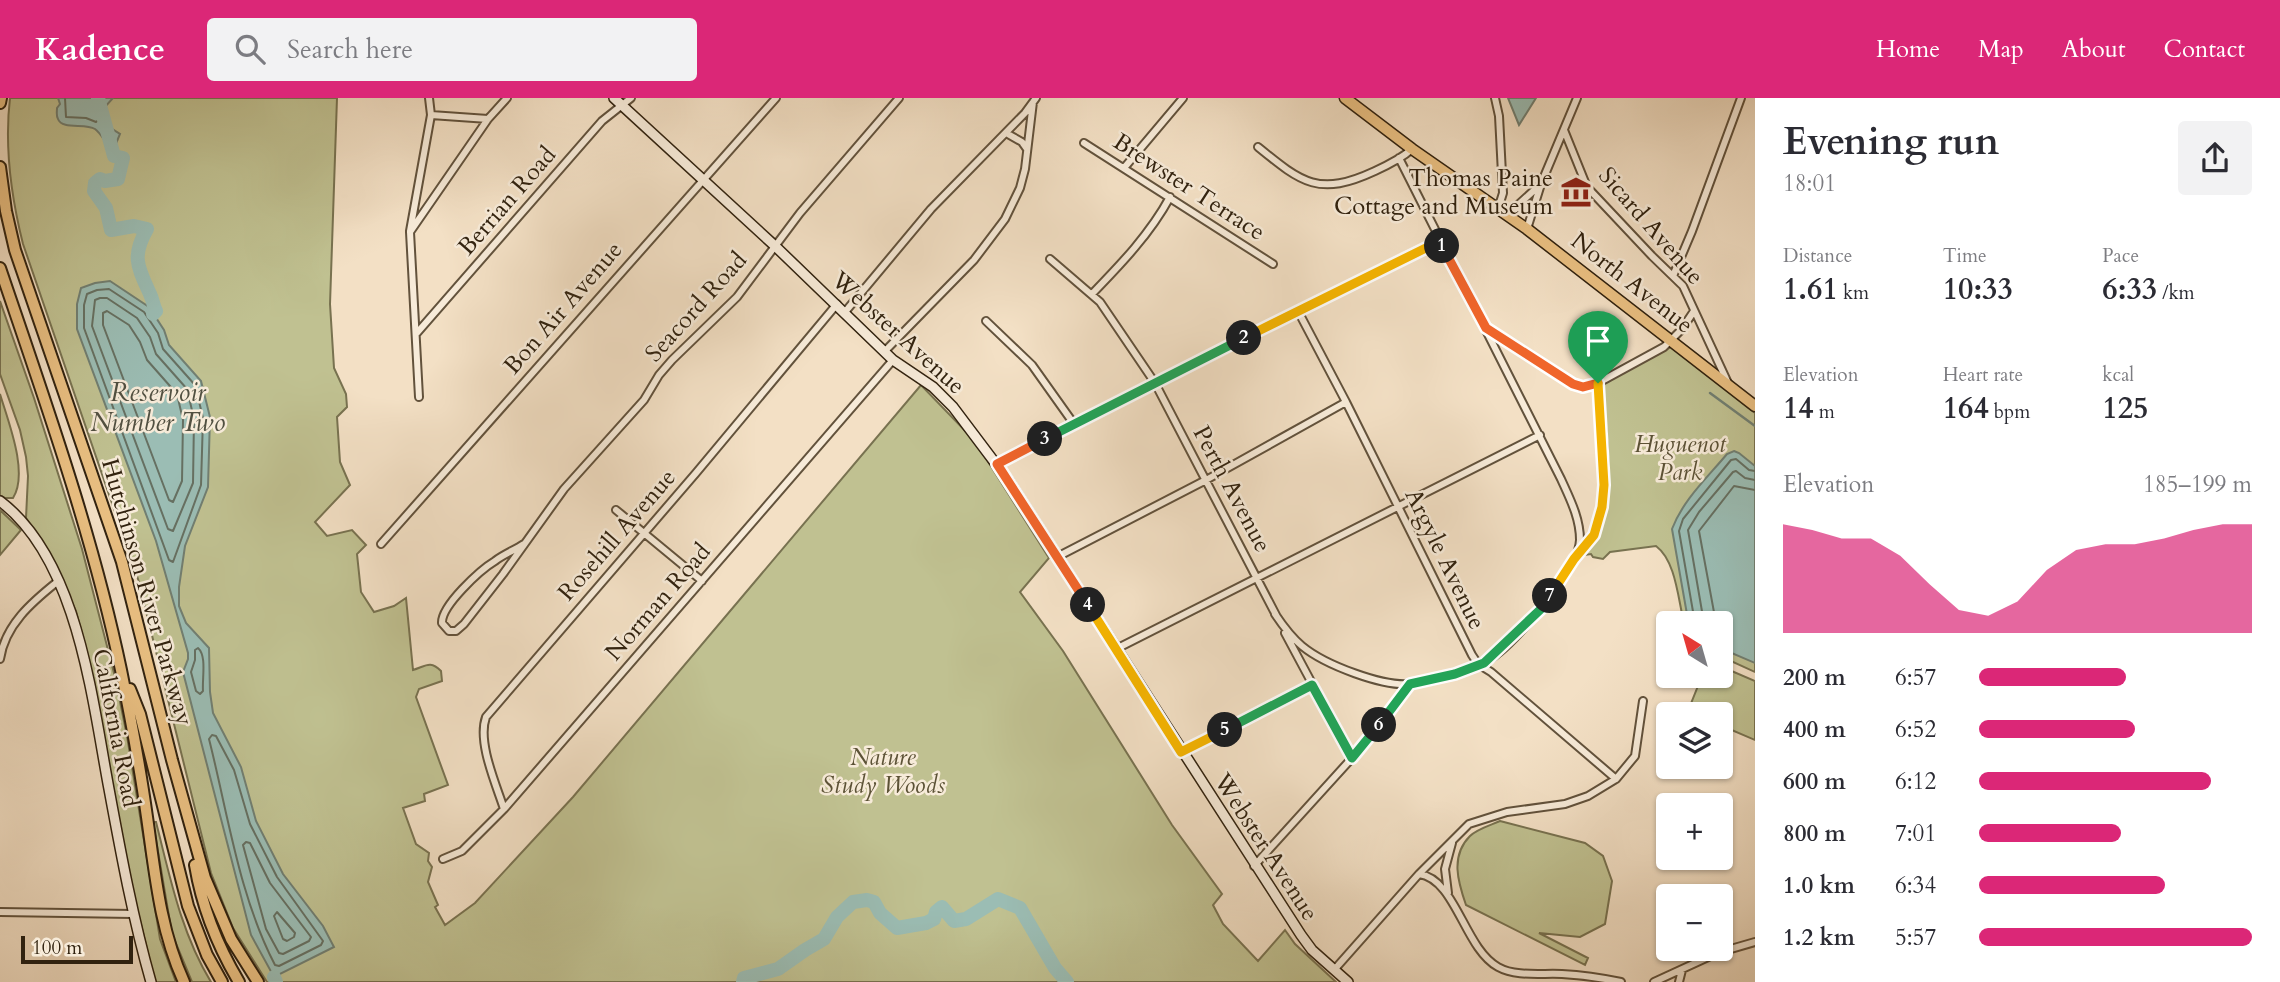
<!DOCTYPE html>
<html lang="en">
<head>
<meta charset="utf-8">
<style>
	:root { --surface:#fff; --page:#f2f2f3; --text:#2b2b33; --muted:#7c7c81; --accent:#db2777 }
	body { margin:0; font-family:Cardo,serif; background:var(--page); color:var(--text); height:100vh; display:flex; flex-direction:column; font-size:26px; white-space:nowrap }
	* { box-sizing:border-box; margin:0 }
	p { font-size:23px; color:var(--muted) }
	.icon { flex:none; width:38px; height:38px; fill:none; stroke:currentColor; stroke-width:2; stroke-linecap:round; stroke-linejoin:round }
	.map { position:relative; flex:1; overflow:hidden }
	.side { display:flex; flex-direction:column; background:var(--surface); width:525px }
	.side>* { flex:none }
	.needle { width:46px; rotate:323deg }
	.fabs { position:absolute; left:1656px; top:513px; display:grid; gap:14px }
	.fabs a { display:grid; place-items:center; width:77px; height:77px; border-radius:7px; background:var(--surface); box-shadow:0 2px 5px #0004; font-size:35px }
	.scale { position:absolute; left:21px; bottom:18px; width:112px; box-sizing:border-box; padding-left:7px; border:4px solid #31220f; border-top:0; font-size:19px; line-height:24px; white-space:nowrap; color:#31220f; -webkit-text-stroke:5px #f7ebd9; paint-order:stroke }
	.pin { position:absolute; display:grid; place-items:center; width:60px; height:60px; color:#fff; margin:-72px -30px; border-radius:50% 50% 50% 0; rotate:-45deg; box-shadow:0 0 7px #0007 }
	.pin .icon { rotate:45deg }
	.km { position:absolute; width:35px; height:35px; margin:-18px; border-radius:50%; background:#222; color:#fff; font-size:19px; line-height:35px; text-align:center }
	.round { display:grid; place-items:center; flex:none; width:74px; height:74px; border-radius:7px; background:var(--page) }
	.head { display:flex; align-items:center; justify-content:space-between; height:119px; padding:0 28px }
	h1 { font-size:38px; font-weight:600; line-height:52px }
	.stats { display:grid; grid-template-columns:repeat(3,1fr); gap:10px; height:119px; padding:7px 28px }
	.stats div { display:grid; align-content:center }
	.stats b { font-size:30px; font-weight:600 }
	.stats small { font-size:19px; font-weight:400 }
	.stats p { font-size:19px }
	.chart { height:196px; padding:14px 28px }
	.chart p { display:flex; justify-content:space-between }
	.chart svg { width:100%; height:126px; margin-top:7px; fill:var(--accent); opacity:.7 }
	ul { padding:0 28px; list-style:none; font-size:23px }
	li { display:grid; grid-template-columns:112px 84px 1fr; align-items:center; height:52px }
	li i { height:18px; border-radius:9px; background:var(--accent) }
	header { display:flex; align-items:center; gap:42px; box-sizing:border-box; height:98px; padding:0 35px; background:var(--accent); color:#fff }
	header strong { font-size:33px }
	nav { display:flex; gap:38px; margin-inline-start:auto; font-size:24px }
	.search { width:490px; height:63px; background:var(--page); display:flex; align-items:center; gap:18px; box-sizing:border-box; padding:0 24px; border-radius:7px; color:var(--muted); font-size:26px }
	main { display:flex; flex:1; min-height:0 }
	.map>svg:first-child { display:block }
	.green { fill:#c0c191; stroke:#787250; stroke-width:2 }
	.water { fill:#9bbdb4; stroke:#717f72; stroke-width:2 }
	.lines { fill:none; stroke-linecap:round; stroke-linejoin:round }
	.shore { stroke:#667062; stroke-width:2 }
	.stream { stroke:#717f72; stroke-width:2.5 }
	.river { stroke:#9bbdb4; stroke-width:14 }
	.street-casing { stroke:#62523c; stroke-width:10 }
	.secondary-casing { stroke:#31220f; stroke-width:12 }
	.primary-casing { stroke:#31220f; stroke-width:13 }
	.highway-casing { stroke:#31220f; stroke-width:14 }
	.street { stroke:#f7ebd9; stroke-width:6 }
	.secondary { stroke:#f7ebd9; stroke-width:9 }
	.primary { stroke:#eac082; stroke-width:10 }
	.highway { stroke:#eac082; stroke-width:10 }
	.split-1-casing { stroke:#fff; stroke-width:14 }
	.split-2-casing { stroke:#fff; stroke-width:14 }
	.split-3-casing { stroke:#fff; stroke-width:14 }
	.split-4-casing { stroke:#fff; stroke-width:14 }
	.split-5-casing { stroke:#fff; stroke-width:14 }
	.split-6-casing { stroke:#fff; stroke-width:14 }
	.split-7-casing { stroke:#fff; stroke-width:14 }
	.split-8-casing { stroke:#fff; stroke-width:14 }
	.split-1 { stroke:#f0652b; stroke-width:9 }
	.split-2 { stroke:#f5b400; stroke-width:9 }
	.split-3 { stroke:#22a559; stroke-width:9 }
	.split-4 { stroke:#f0652b; stroke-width:9 }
	.split-5 { stroke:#f5b400; stroke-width:9 }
	.split-6 { stroke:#22a559; stroke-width:9 }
	.split-7 { stroke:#22a559; stroke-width:9 }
	.split-8 { stroke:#f5b400; stroke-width:9 }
	.labels { text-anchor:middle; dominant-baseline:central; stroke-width:5; stroke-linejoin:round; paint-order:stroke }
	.poi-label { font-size:24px; fill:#31220f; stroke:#f7ebd9; text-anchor:end }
	.street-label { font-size:24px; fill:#31220f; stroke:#f7ebd9 }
	.park-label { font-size:24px; font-style:italic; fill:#5c5236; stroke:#f7ebd9 }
	.water-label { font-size:26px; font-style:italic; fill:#515041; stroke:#f7ebd9 }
</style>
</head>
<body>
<header>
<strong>Kadence</strong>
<div class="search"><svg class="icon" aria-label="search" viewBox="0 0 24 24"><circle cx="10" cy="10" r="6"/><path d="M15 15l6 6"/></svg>Search here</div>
<nav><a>Home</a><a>Map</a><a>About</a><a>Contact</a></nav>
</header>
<main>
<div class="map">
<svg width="1755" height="884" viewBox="0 0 1755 884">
	<rect width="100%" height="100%" fill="#f3e0c5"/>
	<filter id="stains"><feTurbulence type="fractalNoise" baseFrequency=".00286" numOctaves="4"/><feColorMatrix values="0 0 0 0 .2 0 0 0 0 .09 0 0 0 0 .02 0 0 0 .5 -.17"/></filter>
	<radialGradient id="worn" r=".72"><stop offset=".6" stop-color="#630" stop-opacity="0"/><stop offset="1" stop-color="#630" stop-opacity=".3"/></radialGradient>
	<path class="green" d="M10 0H337L330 206 334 270 346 296 347 309 337 319 340 364 350 387 315 424 327 438 352 432 366 447 357 456 361 494 374 514 394 508 406 500 413 572C426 568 430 562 441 573L442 583 419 591 416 599 448 687 424 696 425 703 403 710 416 746 429 755 428 763 432 769 428 784 438 807 435 809 445 827 475 805 573 699 921 287 975 343 1049 460 1020 494 1063 553 1172 727 1222 796 1213 807 1223 826 1258 863 1285 832 1295 846 1336 884H267L233 830 211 775 138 481 23 146C11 98 4 50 10 0Z
		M0 203 34 300 82 451 115 579 127 638 160 841 176 884H155L133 794 83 540 76 513 46 450 26 420 28 378 26 359 20 332 0 276Z
		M1672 248 1755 315V574L1720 558V525H1684C1678 501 1676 463 1656 448L1610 454 1603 461 1593 459 1591 456 1585 457 1596 438 1607 398 1601 287Z
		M0 296C8 323 29 375 13 400H5L0 397Z
		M0 412 21 432 0 457Z
		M1720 568 1755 583V642L1720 627V616H1695L1688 613 1702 578H1720Z
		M1500 723 1585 745 1603 758 1612 783 1605 826 1580 839 1539 835 1588 860 1585 867 1466 807C1458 784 1450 758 1470 738 1477 731 1491 727 1500 723Z
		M153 724H156C170 779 181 835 211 884H192L172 836Z"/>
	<path class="water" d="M58 0H113L104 10 108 21 106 27 120 36 113 53C106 47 102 36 95 31 85 25 62 32 58 21 56 18 57 14 57 10L60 6Z
		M1508 0H1536L1519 27Z
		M110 183 149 209 164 232 169 247 201 283 210 319 208 389 185 448 179 489V508L186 525 209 550 210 594 213 615 241 669 256 723 283 776 323 828 334 849 274 879 251 837 183 574 188 561V555L156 443 77 231V206L81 190 95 185Z
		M1734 353 1739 355 1755 368V565L1720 550V525H1690L1688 522 1672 431C1683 402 1707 380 1727 356Z"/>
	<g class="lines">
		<path class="shore" d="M65 0 66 19 86 20 96 24 100 21 98 8 104 0
			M109 191 144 214 158 235 163 251 195 287 203 320 201 387 173 464 169 462 84 230V207L87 196 97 192Z
			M100 200H107L137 220 150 239 156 256 187 291 194 321 193 385 173 433 168 431 92 228 95 202Z
			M107 213 129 227 140 244 147 262 177 296 183 322 182 383 173 404 169 402 103 227V215Z
			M1695 525 1679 433 1683 421 1731 362 1736 361 1749 372 1755 373
			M1704 525 1688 432 1699 414 1733 374 1736 373 1745 380 1755 382
			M1716 525 1699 433 1734 388 1755 392
			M198 550C207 558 202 580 203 593L200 596 196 593 191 574 195 562V552Z
			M212 637 216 638 234 672 250 726 277 779 323 843 321 847 279 868 275 867C239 798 228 716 209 641Z
			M246 744 250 745 270 785 311 839 309 843 283 856 279 855 266 831 246 758 243 747Z
			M277 814 295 835 294 839 287 843 283 841 274 818Z"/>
		<path class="stream" d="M1710 295 1755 328"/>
		<path class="river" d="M98 0 114 58 123 60 118 81 105 83 100 81 95 85 94 93 106 110 111 132 134 128 147 131C131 159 138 169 150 196 153 202 153 207 156 213L153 216
			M274 879 276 884
			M743 884 744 880 778 871 805 852 824 841 837 819 853 804 867 802 874 804 880 815 897 830 926 825 934 821 936 814 942 809 954 823 966 821 998 801 1020 810 1055 870 1067 884"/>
		<g class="street-casing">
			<path id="street" d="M1495 0 1499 18 1503 95 1498 111
				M431 17 488 21
				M1564 32 1587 89 1652 158 1683 188 1728 285
				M1006 35 1022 44 1027 51
				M1084 45 1273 166
				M1258 49C1302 85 1319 99 1375 73 1388 67 1402 60 1412 51
				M1124 70 1183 0
				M1507 117 1541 86
				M1527 131 1541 86 1577 0
				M410 133 431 17 429 0
				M1050 161 1100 204 1155 285 1277 519
				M1673 178 1692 133 1741 0
				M1092 196C1121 166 1150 136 1170 99
				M1298 213 1346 304 1472 557 1478 566 1491 574 1616 681
				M845 214 931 111 1025 15 1036 0
				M986 223 1032 267 1074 326
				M1488 231 1573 287 1583 289 1598 285 1664 249 1682 231 1694 213
				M416 236 602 23 631 0
				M885 253 974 162 1005 121 1020 90 1025 71 1033 4
				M419 299 410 134 488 21 507 0
				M997 366 1440 143
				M616 412 702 483
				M381 446 776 0
				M524 446C515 452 504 456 495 463 480 472 441 508 442 525L449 533H456L464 526 503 476 564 391 644 302 659 277 672 262 737 199 800 115 899 0
				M1577 458C1584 449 1592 441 1596 431 1612 394 1601 326 1598 285
				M1057 459 1206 382 1346 304
				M1275 516C1283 528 1291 539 1302 548 1325 567 1383 589 1411 586 1435 583 1462 575 1483 565 1504 556 1540 513 1553 493 1563 478 1579 461 1580 442 1580 420 1570 401 1561 381L1399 60
				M1285 535 1352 660
				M1116 551 1540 337
				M0 561C5 527 32 504 57 484
				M1181 654 1312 587
				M504 711C496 686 477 644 486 619L696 375 837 206
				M443 761 462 753 504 711 893 262
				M1254 768 1352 660 1410 586
				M1419 776C1456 781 1464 850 1498 869 1516 879 1541 875 1562 876 1581 877 1602 880 1621 884
				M1448 795 1445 771 1452 745
				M0 814 133 816
				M1334 872 1419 776 1469 726 1507 714 1565 706 1588 698 1616 681 1635 658 1643 603
				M1654 884 1717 855 1755 844
				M1679 884 1682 872"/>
		</g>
		<g class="secondary-casing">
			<path id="secondary" d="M614 0 775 148 893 262 933 289 953 309 1008 382 1301 837 1312 852 1348 884
				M0 403C78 462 92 601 109 691 121 756 133 821 151 884"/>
		</g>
		<g class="primary-casing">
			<path id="primary" d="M1345 0 1412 51 1527 131 1755 308"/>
		</g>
		<g class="highway-casing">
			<path id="highway" d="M0 5 1 0
				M0 69 6 113 15 152 122 464 172 662 205 780 231 841 258 884
				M0 170C45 303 92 434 121 572 131 621 140 669 147 719 155 775 160 832 184 884
				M130 591 140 616 188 808 207 857 222 884
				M195 767C202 809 217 847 239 884"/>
		</g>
		<use href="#street" class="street"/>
		<use href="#secondary" class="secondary"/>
		<use href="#primary" class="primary"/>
		<use href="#highway" class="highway"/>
	</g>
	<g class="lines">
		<g class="split-1-casing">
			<path id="split-1" d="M1442 148 1486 230 1573 286 1583 289 1598 285"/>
		</g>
		<g class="split-2-casing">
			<path id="split-2" d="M1244 240 1440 143 1442 148"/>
		</g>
		<g class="split-3-casing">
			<path id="split-3" d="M1045 341 1244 240"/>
		</g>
		<g class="split-4-casing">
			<path id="split-4" d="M1045 341 997 366 1088 507"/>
		</g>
		<g class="split-5-casing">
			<path id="split-5" d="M1088 507 1181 654 1225 632"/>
		</g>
		<g class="split-6-casing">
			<path id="split-6" d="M1225 632 1312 587 1352 660 1379 627"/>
		</g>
		<g class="split-7-casing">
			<path id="split-7" d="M1379 627 1410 586 1455 576 1484 565 1542 510 1550 498"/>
		</g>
		<g class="split-8-casing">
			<path id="split-8" d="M1550 498 1574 461 1594 437 1602 409 1604 387 1598 285"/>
		</g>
		<use href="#split-1" class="split-1"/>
		<use href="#split-2" class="split-2"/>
		<use href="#split-3" class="split-3"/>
		<use href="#split-4" class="split-4"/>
		<use href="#split-5" class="split-5"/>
		<use href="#split-6" class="split-6"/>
		<use href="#split-7" class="split-7"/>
		<use href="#split-8" class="split-8"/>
	</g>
	<defs>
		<g id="museum-bare" transform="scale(2.415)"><path d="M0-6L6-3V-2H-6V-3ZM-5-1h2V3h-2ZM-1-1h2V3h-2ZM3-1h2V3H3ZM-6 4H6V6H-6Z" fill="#8f2418" stroke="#f7ebd9" stroke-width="2.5" paint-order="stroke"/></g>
	</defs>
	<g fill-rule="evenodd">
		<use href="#museum-bare" x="1576" y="94"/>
	</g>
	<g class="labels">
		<g class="poi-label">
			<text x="1553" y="80">Thomas Paine<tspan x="1553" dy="28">Cottage and Museum</tspan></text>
		</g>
		<g class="street-label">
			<text transform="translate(1189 89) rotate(33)">Brewster Terrace</text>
			<text transform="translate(507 103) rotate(-49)">Berrian Road</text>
			<text transform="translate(1651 128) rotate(49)">Sicard Avenue</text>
			<text transform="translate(1632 185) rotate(38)">North Avenue</text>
			<text transform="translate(696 209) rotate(-48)">Seacord Road</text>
			<text transform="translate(563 210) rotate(-49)">Bon Air Avenue</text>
			<text transform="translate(898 235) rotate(42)">Webster Avenue</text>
			<text transform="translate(1232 391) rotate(62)">Perth Avenue</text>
			<text transform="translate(617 437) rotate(-49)">Rosehill Avenue</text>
			<text transform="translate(1445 461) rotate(64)">Argyle Avenue</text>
			<text transform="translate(147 494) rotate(74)">Hutchinson River Parkway</text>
			<text transform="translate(658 504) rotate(-49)">Norman Road</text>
			<text transform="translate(116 630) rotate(79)">California Road</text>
			<text transform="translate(1266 749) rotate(57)">Webster Avenue</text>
		</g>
		<g class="park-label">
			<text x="1680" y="346">Huguenot<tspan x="1680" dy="28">Park</tspan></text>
			<text x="883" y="659">Nature<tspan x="883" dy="28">Study Woods</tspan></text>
		</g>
		<g class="water-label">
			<text x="158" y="294">Reservoir<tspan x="158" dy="30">Number Two</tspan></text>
		</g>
	</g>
	<rect width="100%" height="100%" filter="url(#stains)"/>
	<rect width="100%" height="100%" fill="url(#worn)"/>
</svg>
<div class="fabs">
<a><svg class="needle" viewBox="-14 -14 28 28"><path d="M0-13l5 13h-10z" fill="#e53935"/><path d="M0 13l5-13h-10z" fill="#7c7c81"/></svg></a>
<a><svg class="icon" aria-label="layers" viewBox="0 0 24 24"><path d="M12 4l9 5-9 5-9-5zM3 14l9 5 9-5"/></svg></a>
<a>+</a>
<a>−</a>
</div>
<div class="scale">100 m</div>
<div class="pin" style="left:1598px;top:285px;background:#1e9e55"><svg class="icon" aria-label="arrive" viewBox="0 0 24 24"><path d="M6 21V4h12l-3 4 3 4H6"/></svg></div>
<b class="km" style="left:1442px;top:148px">1</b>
<b class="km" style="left:1244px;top:240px">2</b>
<b class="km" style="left:1045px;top:341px">3</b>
<b class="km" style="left:1088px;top:507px">4</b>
<b class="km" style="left:1225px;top:632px">5</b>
<b class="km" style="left:1379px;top:627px">6</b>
<b class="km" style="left:1550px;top:498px">7</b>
</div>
<section class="side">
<div class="head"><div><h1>Evening run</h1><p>18:01</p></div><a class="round"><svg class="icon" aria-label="share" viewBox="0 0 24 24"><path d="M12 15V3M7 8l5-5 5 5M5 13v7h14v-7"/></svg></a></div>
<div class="stats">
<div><p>Distance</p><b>1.61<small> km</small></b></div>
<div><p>Time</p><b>10:33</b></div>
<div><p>Pace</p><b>6:33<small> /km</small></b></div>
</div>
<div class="stats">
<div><p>Elevation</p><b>14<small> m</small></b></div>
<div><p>Heart rate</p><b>164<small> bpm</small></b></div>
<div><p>kcal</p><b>125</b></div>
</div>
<div class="chart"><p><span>Elevation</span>185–199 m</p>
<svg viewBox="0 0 160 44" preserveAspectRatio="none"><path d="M0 44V6L10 8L20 11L30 11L40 17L50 27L60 36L70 38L80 33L90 22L100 15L110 13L120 13L130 11L140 8L150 6L160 6V44z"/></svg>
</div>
<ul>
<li><b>200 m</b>6:57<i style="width:54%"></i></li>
<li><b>400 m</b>6:52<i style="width:57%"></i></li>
<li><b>600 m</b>6:12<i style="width:85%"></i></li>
<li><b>800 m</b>7:01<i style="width:52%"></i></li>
<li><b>1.0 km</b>6:34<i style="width:68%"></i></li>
<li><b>1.2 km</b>5:57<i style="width:100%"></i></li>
</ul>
</section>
</main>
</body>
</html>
